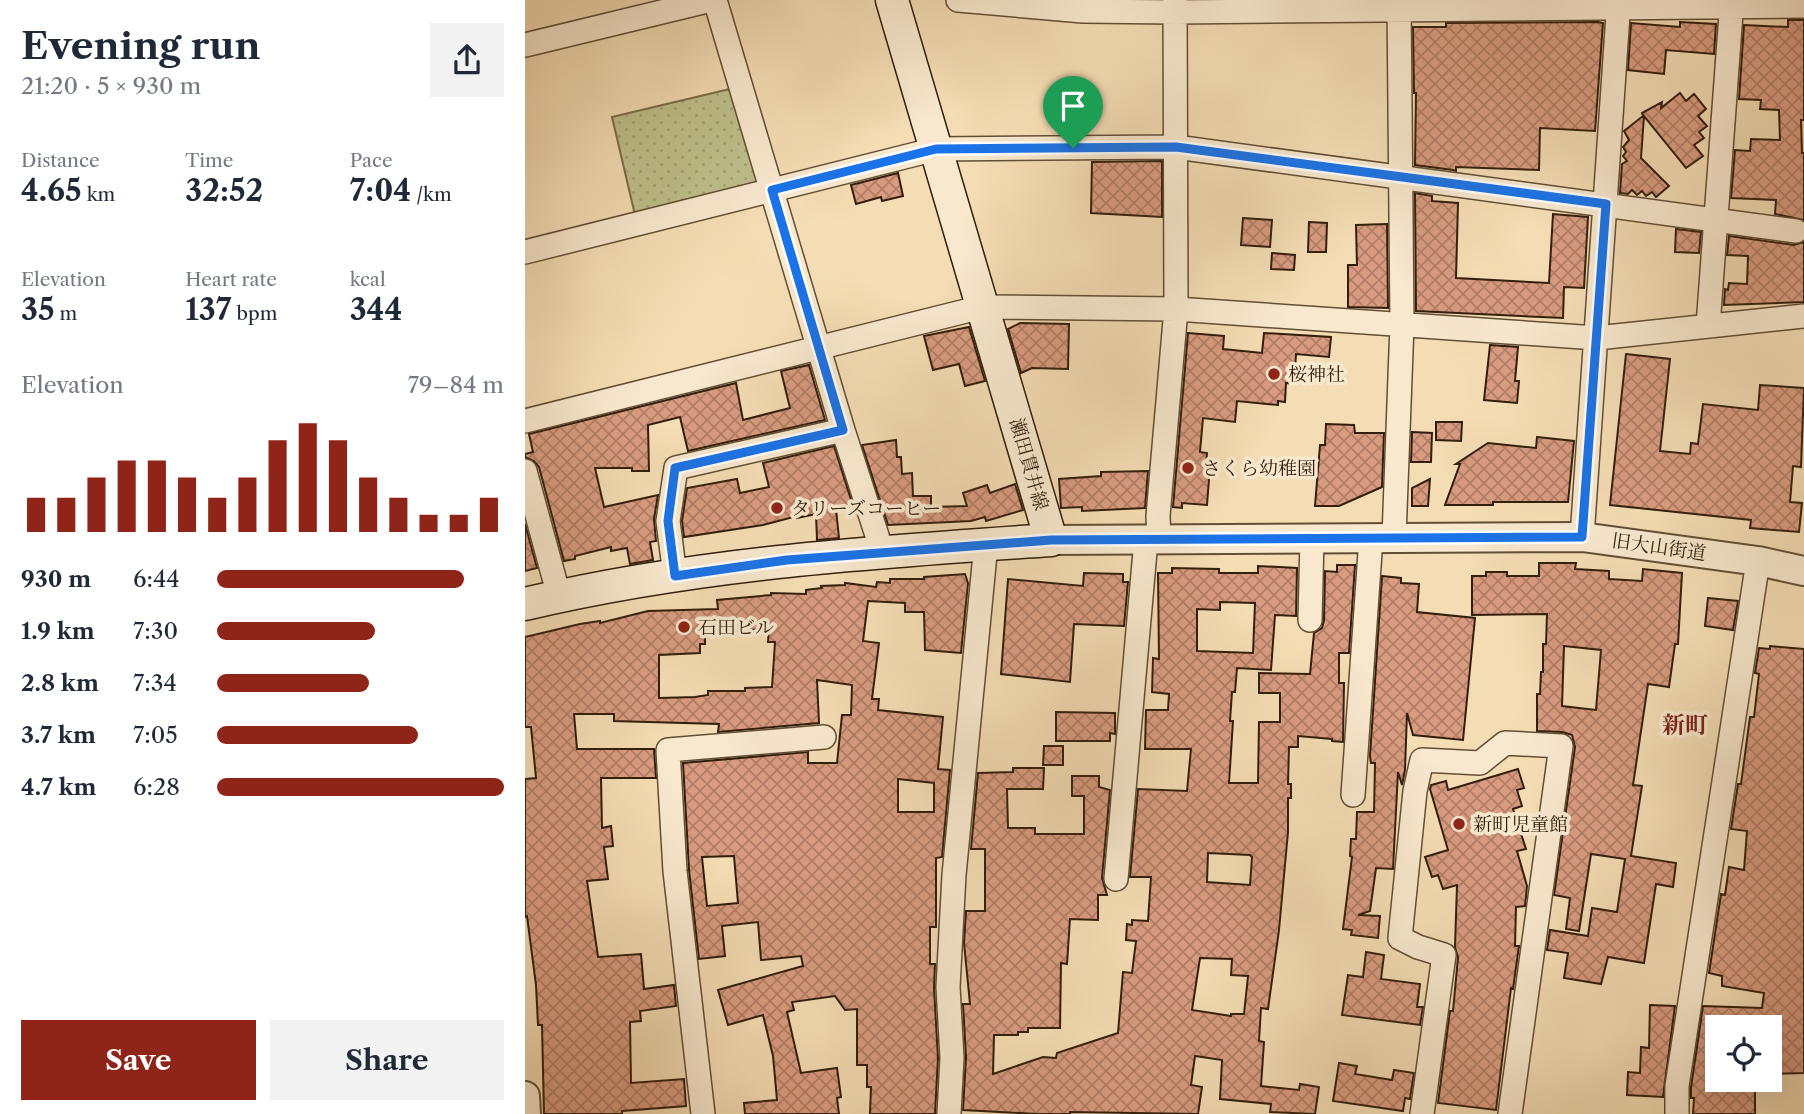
<!DOCTYPE html>
<html lang="en">
<head>
<meta charset="utf-8">
<style>
	:root { --surface:#fff; --page:#f2f2f3; --text:#1f2937; --muted:#747a83; --accent:#8f2418 }
	body { margin:0; font-family:"Libre Caslon Text","Noto Serif JP",serif; background:var(--page); color:var(--text); height:100vh; display:flex; flex-direction:column; font-size:26px; white-space:nowrap }
	* { box-sizing:border-box; margin:0 }
	p { font-size:23px; color:var(--muted) }
	.icon { flex:none; width:38px; height:38px; fill:none; stroke:currentColor; stroke-width:2; stroke-linecap:round; stroke-linejoin:round }
	.map { position:relative; flex:1; overflow:hidden }
	.side { display:flex; flex-direction:column; background:var(--surface); width:525px }
	.side>* { flex:none }
	.fabs { position:absolute; left:1180px; top:1015px; display:grid; gap:14px }
	.fabs a { display:grid; place-items:center; width:77px; height:77px; border-radius:0px; background:var(--surface); box-shadow:0 7px 28px #0002; font-size:35px }
	.pin { position:absolute; display:grid; place-items:center; width:60px; height:60px; color:#fff; margin:-72px -30px; border-radius:50% 50% 50% 0; rotate:-45deg; box-shadow:0 0 7px #0007 }
	.pin .icon { rotate:45deg }
	.round { display:grid; place-items:center; flex:none; width:74px; height:74px; border-radius:0px; background:var(--page) }
	.headline { display:flex; align-items:center; justify-content:space-between; height:119px; padding:0 21px }
	h1 { font-size:38px; font-weight:800; line-height:52px }
	.figures { display:grid; grid-template-columns:repeat(3,1fr); gap:10px; height:119px; padding:7px 21px }
	.figures div { display:grid; align-content:center }
	.figures b { font-size:30px; font-weight:800 }
	.figures small { font-size:19px; font-weight:400 }
	.figures p { font-size:19px }
	.chart { height:196px; padding:14px 21px }
	.chart p { display:flex; justify-content:space-between }
	.chart svg { width:100%; height:126px; margin-top:7px; stroke:var(--accent); stroke-width:6 }
	.primary-button { display:flex; gap:14px; margin-top:auto; padding:14px 21px }
	.primary-button a { flex:1; height:80px; border-radius:0px; background:var(--accent); color:#fff; font-size:28px; font-weight:800; line-height:80px; text-align:center }
	.primary-button a+a { background:var(--page); color:var(--text) }
	ul { padding:0 21px; list-style:none; font-size:23px }
	li { display:grid; grid-template-columns:112px 84px 1fr; align-items:center; height:52px }
	li i { height:18px; border-radius:9px; background:var(--accent) }
	main { display:flex; flex:1; min-height:0 }
	.map>svg:first-child { display:block }
	.park { fill:url(#park-dots); stroke:#786e4a; stroke-width:2 }
	.building { fill:url(#building-cross-hatch); stroke:#321e0a; stroke-width:2; fill-rule:evenodd }
	.lines { fill:none; stroke-linecap:round; stroke-linejoin:round }
	.minor-casing { stroke:#624e34; stroke-width:26 }
	.tertiary-casing { stroke:#624e34; stroke-width:32 }
	.secondary-casing { stroke:#321e0a; stroke-width:35 }
	.minor { stroke:#f8e8ce; stroke-width:23 }
	.tertiary { stroke:#f8e8ce; stroke-width:28 }
	.secondary { stroke:#f8e8ce; stroke-width:32 }
	.route-casing { stroke:#fff; stroke-width:14 }
	.route { stroke:#1a73e8; stroke-width:9 }
	.poi-dot { fill:#8f2418; stroke:#f8e8ce; stroke-width:2.5 }
	.labels { text-anchor:middle; dominant-baseline:central; stroke-width:7; stroke-linejoin:round; paint-order:stroke }
	.poi-label { font-size:19px; fill:#321e0a; stroke:#f8e8ce; text-anchor:start }
	.street-label { font-size:19px; fill:#321e0a; stroke:#f8e8ce }
	.quarter-label { font-size:23px; font-weight:bold; fill:#7a1f14; stroke:#f8e8ce }
</style>
</head>
<body>
<main>
<section class="side">
<div class="headline"><div><h1>Evening run</h1><p>21:20 · 5 × 930 m</p></div><a class="round"><svg class="icon" aria-label="share" viewBox="0 0 24 24"><path d="M12 15V3M7 8l5-5 5 5M5 13v7h14v-7"/></svg></a></div>
<div class="figures">
<div><p>Distance</p><b>4.65<small> km</small></b></div>
<div><p>Time</p><b>32:52</b></div>
<div><p>Pace</p><b>7:04<small> /km</small></b></div>
</div>
<div class="figures">
<div><p>Elevation</p><b>35<small> m</small></b></div>
<div><p>Heart rate</p><b>137<small> bpm</small></b></div>
<div><p>kcal</p><b>344</b></div>
</div>
<div class="chart"><p><span>Elevation</span>79–84 m</p>
<svg viewBox="0 0 160 44" preserveAspectRatio="none"><path d="M5 44V32M15 44V32M25 44V25M35 44V19M45 44V19M55 44V25M65 44V32M75 44V25M85 44V12M95 44V6M105 44V12M115 44V25M125 44V32M135 44V38M145 44V38M155 44V32"/></svg>
</div>
<ul>
<li><b>930 m</b>6:44<i style="width:86%"></i></li>
<li><b>1.9 km</b>7:30<i style="width:55%"></i></li>
<li><b>2.8 km</b>7:34<i style="width:53%"></i></li>
<li><b>3.7 km</b>7:05<i style="width:70%"></i></li>
<li><b>4.7 km</b>6:28<i style="width:100%"></i></li>
</ul>
<div class="primary-button"><a>Save</a><a>Share</a></div>
</section>
<div class="map">
<svg width="1279" height="1114" viewBox="0 0 1279 1114">
	<defs>
		<pattern id="park-dots" width="8" height="8" patternUnits="userSpaceOnUse" patternTransform="scale(1.75)"><rect width="8" height="8" fill="#bebf8b"/><path d="M2 2h.1M6 6h.1" fill="none" stroke="#a4a477" stroke-width="1.8" stroke-linecap="round"/></pattern>
		<pattern id="building-cross-hatch" width="8" height="8" patternUnits="userSpaceOnUse" patternTransform="scale(1.75)"><rect width="8" height="8" fill="#d99b80"/><path d="M0 0l8 8M0 8l8-8" fill="none" stroke="#b17e67"/></pattern>
	</defs>
	<rect width="100%" height="100%" fill="#f4dcb4"/>
	<filter id="stains"><feTurbulence type="fractalNoise" baseFrequency=".00286" numOctaves="4"/><feColorMatrix values="0 0 0 0 .2 0 0 0 0 .09 0 0 0 0 .02 0 0 0 .5 -.17"/></filter>
	<radialGradient id="worn" r=".72"><stop offset=".6" stop-color="#630" stop-opacity="0"/><stop offset="1" stop-color="#630" stop-opacity=".3"/></radialGradient>
	<path class="park" d="M209 88 237 176 232 187 110 215 87 117Z"/>
	<path class="building" d="M1263 20H1279V120H1276L1277 153H1279V220L1250 214 1251 200 1206 198 1210 150 1225 151 1226 139 1255 140 1254 110 1235 109 1236 100 1214 99 1219 25 1263 27Z
		M1073 22 1078 23 1070 131 1015 128 1014 170 931 167V171L928 170 890 165 891 93H889L888 27H921V23Z
		M1155 22 1191 24 1189 54 1141 50 1139 74 1103 70 1106 23 1155 27Z
		M1155 93 1161 101 1169 94 1181 109 1173 116 1182 126 1174 132 1179 138 1169 145 1178 156 1161 168 1119 116 1116 158 1144 186 1131 197 1127 192 1121 196 1117 191 1112 195 1107 190 1103 194 1095 193 1097 164 1102 161 1098 156 1101 152 1098 147 1104 140 1099 131 1118 116 1117 113 1137 102 1136 108Z
		M637 161V217L566 213 567 162Z
		M373 173 378 196 357 201 356 197 331 204 326 185Z
		M890 193 907 196V201L933 203 931 278 1024 283 1028 214 1063 217 1059 288 1039 287 1038 318 891 311Z
		M718 218 747 220 745 247 716 245Z
		M784 222 802 223 801 252H783Z
		M862 224 863 308 823 307V265H832L831 225Z
		M1151 229 1176 232 1174 253 1150 252Z
		M1204 236 1269 245 1279 242V302L1199 305 1200 289 1203 290 1204 283 1222 284 1223 256 1202 255Z
		M747 253 770 255 769 270 746 269Z
		M495 323 544 324 543 369 507 368 496 373 483 329Z
		M444 327 460 381 440 386 434 364 408 370 399 336Z
		M663 333 699 336 698 349 737 353 739 333 806 337 804 357 771 354 769 384 761 383 760 402 753 401V405L712 401 710 422 678 418 675 452 682 453 681 466H685L682 505 657 503V508L648 507Z
		M965 345 993 347 990 381H994L992 403 959 400Z
		M1101 354 1145 359 1135 451 1165 454 1166 443 1173 444 1178 404 1233 410 1235 385 1279 388 1276 467 1268 466 1265 502 1277 503 1274 532 1225 528 1226 520 1085 505Z
		M284 365 300 420 163 451 155 417 123 425 124 471H107V468H70L79 507 133 495 129 519 131 541 125 542 128 560 105 564 102 548 86 551V547L50 556V559L39 561 14 467 9 461 0 457V454L8 452 4 434 211 383 218 420 265 408 256 371Z
		M911 422H937L936 441 911 440Z
		M801 424 829 425 830 433H859L857 487 814 506H790L795 445H800Z
		M887 432 907 433 906 462H886Z
		M1012 437 1049 441 1043 502H968V505H920L935 464H931L963 443 1011 448Z
		M371 440 372 457H376L377 474 387 473 388 496H406V507L442 506 438 493 462 485 465 493 490 484 498 510 461 521 460 517 446 521 363 525 337 445Z
		M309 446 328 506 311 509 314 538 292 540 291 514 272 518V516L238 525 159 537 157 521 162 488 212 479 215 493 244 487 238 463Z
		M623 471 620 508 557 511V507L536 508 534 479 576 476V472Z
		M905 479 903 506H887V488Z
		M0 524 12 568 0 571Z
		M1014 563H1051L1050 569 1084 571V579L1117 581 1118 569 1157 573 1153 644H1150L1144 687 1123 684 1108 785 1117 786 1106 856 1151 863 1148 887 1131 884 1119 963 1083 957 1076 984 1039 978 1043 953 1022 950 1025 930 1063 936 1067 908 1092 912 1100 859 1066 854 1054 931 1041 929 1045 898 1029 895 1050 747 1047 735 1037 732 1012 731V694H1015L1016 672H1018V644H1021L1022 614 947 615V576H961V572H982V576H1014ZM1039 646 1076 650 1071 710 1037 706Z
		M812 565H830L824 653H814V683H819L818 742 807 741V739L773 736V747H764L763 784H766V798H763V832L754 930 743 1009 736 1008 734 1041 739 1042 736 1086 774 1090 775 1084 794 1087 790 1114 745 1112 746 1104 695 1099 697 1060 670 1056 666 1085 677 1087 673 1114 545 1112V1114H512L438 1110 441 1057 438 1004H445L439 943 441 911H460V849H446L453 773 488 772V768H519L518 789H482L483 828H510V834H559V796H547V776H574V787L585 790 577 878 582 895H573V920L545 919 542 964 536 963 535 1028H503V1032H493V1035H469L468 1074 518 1057 531 1058 532 1053 593 1033 598 972 607 973 611 941 601 940 602 924 607 925V920L623 921 626 877H605L613 789 662 791 666 749H620L621 710H643L644 694 627 692 628 658 634 659 633 573H647V568L694 569V573H733V566L772 568 771 616 750 615 746 670 712 668 710 692H707L705 721H708L704 783H733L734 722H755V693H734V673L785 674 789 633 797 628 799 620 800 571 812 572ZM695 602 730 603 728 653 672 651V609L695 610ZM683 853 725 855 727 857 725 885 682 882ZM675 958 707 959 706 975 723 976 719 1014H706V1016L667 1010Z
		M559 573 598 574V582H603L599 626 549 624 545 682 476 674 483 579 558 586Z
		M440 574 443 583 436 653 400 650 399 612H380V603L343 601 338 641 354 643 347 699H354L353 710 418 717 413 769 425 770 417 857 411 858V927H405V964H410L409 988 413 1058 410 1114H345L346 1087H342V1065H332V1009L320 1010 310 996 267 1002 269 1010 262 1012 276 1073 312 1068 316 1097 312 1098 314 1114H220L219 1103 252 1100 248 1056 238 1015 203 1025 193 990 278 966 276 956 236 960 233 922 197 926 200 956 174 959 164 870 158 763 283 752V763H312L317 715H326L327 685 292 680 294 723 193 732 194 724 89 721V714H49L52 749H129L131 778H76L77 828 86 826 88 846 79 847 83 879 62 881 73 957 116 954 119 989 149 985 151 1006 115 1011 116 1021 105 1022 106 1083 159 1079 161 1106 97 1111V1114H19L17 1025H13L11 985 2 916 0 917V779L11 778 6 727H0V637L55 624 75 621V623L123 611 193 609 192 600 246 595V593L281 594V590L297 588 296 586 320 585V583L351 587 352 582 365 583V579H399V577ZM244 628 243 642H250L247 687 220 688V691H183V695L170 697 134 698V655L175 653V644H180V635ZM373 779 409 783V812H373ZM209 856 213 903 182 906 177 857Z
		M857 576 876 578V583L894 584 892 612 950 618 938 740 888 735 882 713 880 770 877 785 873 772 868 869 851 868 845 911 833 915 855 916 853 938 826 935 827 930 818 929 827 857 825 856 826 839H831L832 812H849L850 763H846L845 756Z
		M1183 598 1213 601 1208 630 1180 626Z
		M1245 646 1279 649V1073L1248 1074V1052H1252V1023L1192 1022V1080H1230V1114H1168L1169 1098H1166V1087L1178 1006 1237 1008 1239 993 1197 986V976L1184 973 1196 894 1200 895 1204 867 1219 870 1222 831 1206 829 1213 784H1216L1225 717H1229L1234 674 1230 673 1234 648 1245 649Z
		M531 712 590 713V734L585 733V741H531Z
		M519 746H538V765H518Z
		M993 769 999 788 992 790 997 806 988 809 1001 849 992 851 1002 886 1000 906 991 907 990 946H994L988 989 986 988 971 1110 913 1103 925 1011H928L933 957 930 947 932 885 918 889 913 875 907 877 900 857 923 850 905 789 906 785 921 781 923 790Z
		M841 952 859 955 856 979 895 984 892 1007H898L895 1025 817 1015 823 975 838 977Z
		M1125 1005 1150 1006 1138 1097 1102 1095 1103 1072 1115 1073 1116 1047 1124 1048Z
		M814 1063 832 1066 830 1074 867 1080 869 1070 889 1073 885 1099 880 1098 878 1111 808 1101Z"/>
	<g class="lines">
		<g class="minor-casing">
			<path id="minor" d="M190 0 318 430 357 551
				M433 0 558 11 650 12 1279 6
				M0 45 186 0
				M0 252 411 149 651 147 1271 231
				M1183 326 1207 0
				M0 421 457 307 651 309 1072 338 1279 316
				M0 471 34 596
				M869 537 877 324 874 0
				M1057 537 1094 0
				M634 539 633 516 651 309 650 0
				M150 576 143 521 151 468 318 430
				M785 620 787 539
				M828 795 846 538
				M591 879 621 540
				M178 1114 150 871 143 750 299 737
				M424 1114 427 1058 423 987 429 875 461 544
				M897 1114 919 955 893 947 875 938 890 791 897 760 955 763 980 743 1036 746 985 1114
				M1152 1114V1086L1233 561"/>
		</g>
		<g class="tertiary-casing">
			<path id="tertiary" d="M526 540 1057 537 1233 561 1279 571
				M0 1096 1 1114"/>
		</g>
		<g class="secondary-casing">
			<path id="secondary" d="M0 604C172 563 350 552 526 540L367 0"/>
		</g>
		<use href="#minor" class="minor"/>
		<use href="#tertiary" class="tertiary"/>
		<use href="#secondary" class="secondary"/>
	</g>
	<g class="lines">
		<g class="route-casing">
			<path id="route" d="M651 147 1081 204 1057 537 526 540 262 560 150 576 143 521 150 468 318 430 247 190 411 149Z"/>
		</g>
		<use href="#route" class="route"/>
	</g>
	<g class="poi-dot">
		<circle cx="749" cy="374" r="7"/>
		<circle cx="663" cy="468" r="7"/>
		<circle cx="252" cy="508" r="7"/>
		<circle cx="159" cy="627" r="7"/>
		<circle cx="934" cy="824" r="7"/>
	</g>
	<g class="labels">
		<g class="poi-label">
			<text x="763" y="374">桜神社</text>
			<text x="677" y="468">さくら幼稚園</text>
			<text x="266" y="508">タリーズコーヒー</text>
			<text x="173" y="627">石田ビル</text>
			<text x="948" y="824">新町児童館</text>
		</g>
		<g class="street-label">
			<text transform="translate(504 464) rotate(74)">瀬田貫井線</text>
			<text transform="translate(1134 547) rotate(8)">旧大山街道</text>
		</g>
		<g class="quarter-label">
			<text x="1160" y="725">新町</text>
		</g>
	</g>
	<rect width="100%" height="100%" filter="url(#stains)"/>
	<rect width="100%" height="100%" fill="url(#worn)"/>
</svg>
<div class="fabs">
<a><svg class="icon" aria-label="locate" viewBox="0 0 24 24"><circle cx="12" cy="12" r="6"/><path d="M12 2v4M12 18v4M2 12h4M18 12h4"/></svg></a>
</div>
<div class="pin" style="left:548px;top:148px;background:#1e9e55"><svg class="icon" aria-label="arrive" viewBox="0 0 24 24"><path d="M6 21V4h12l-3 4 3 4H6"/></svg></div>
</div>
</main>
</body>
</html>
